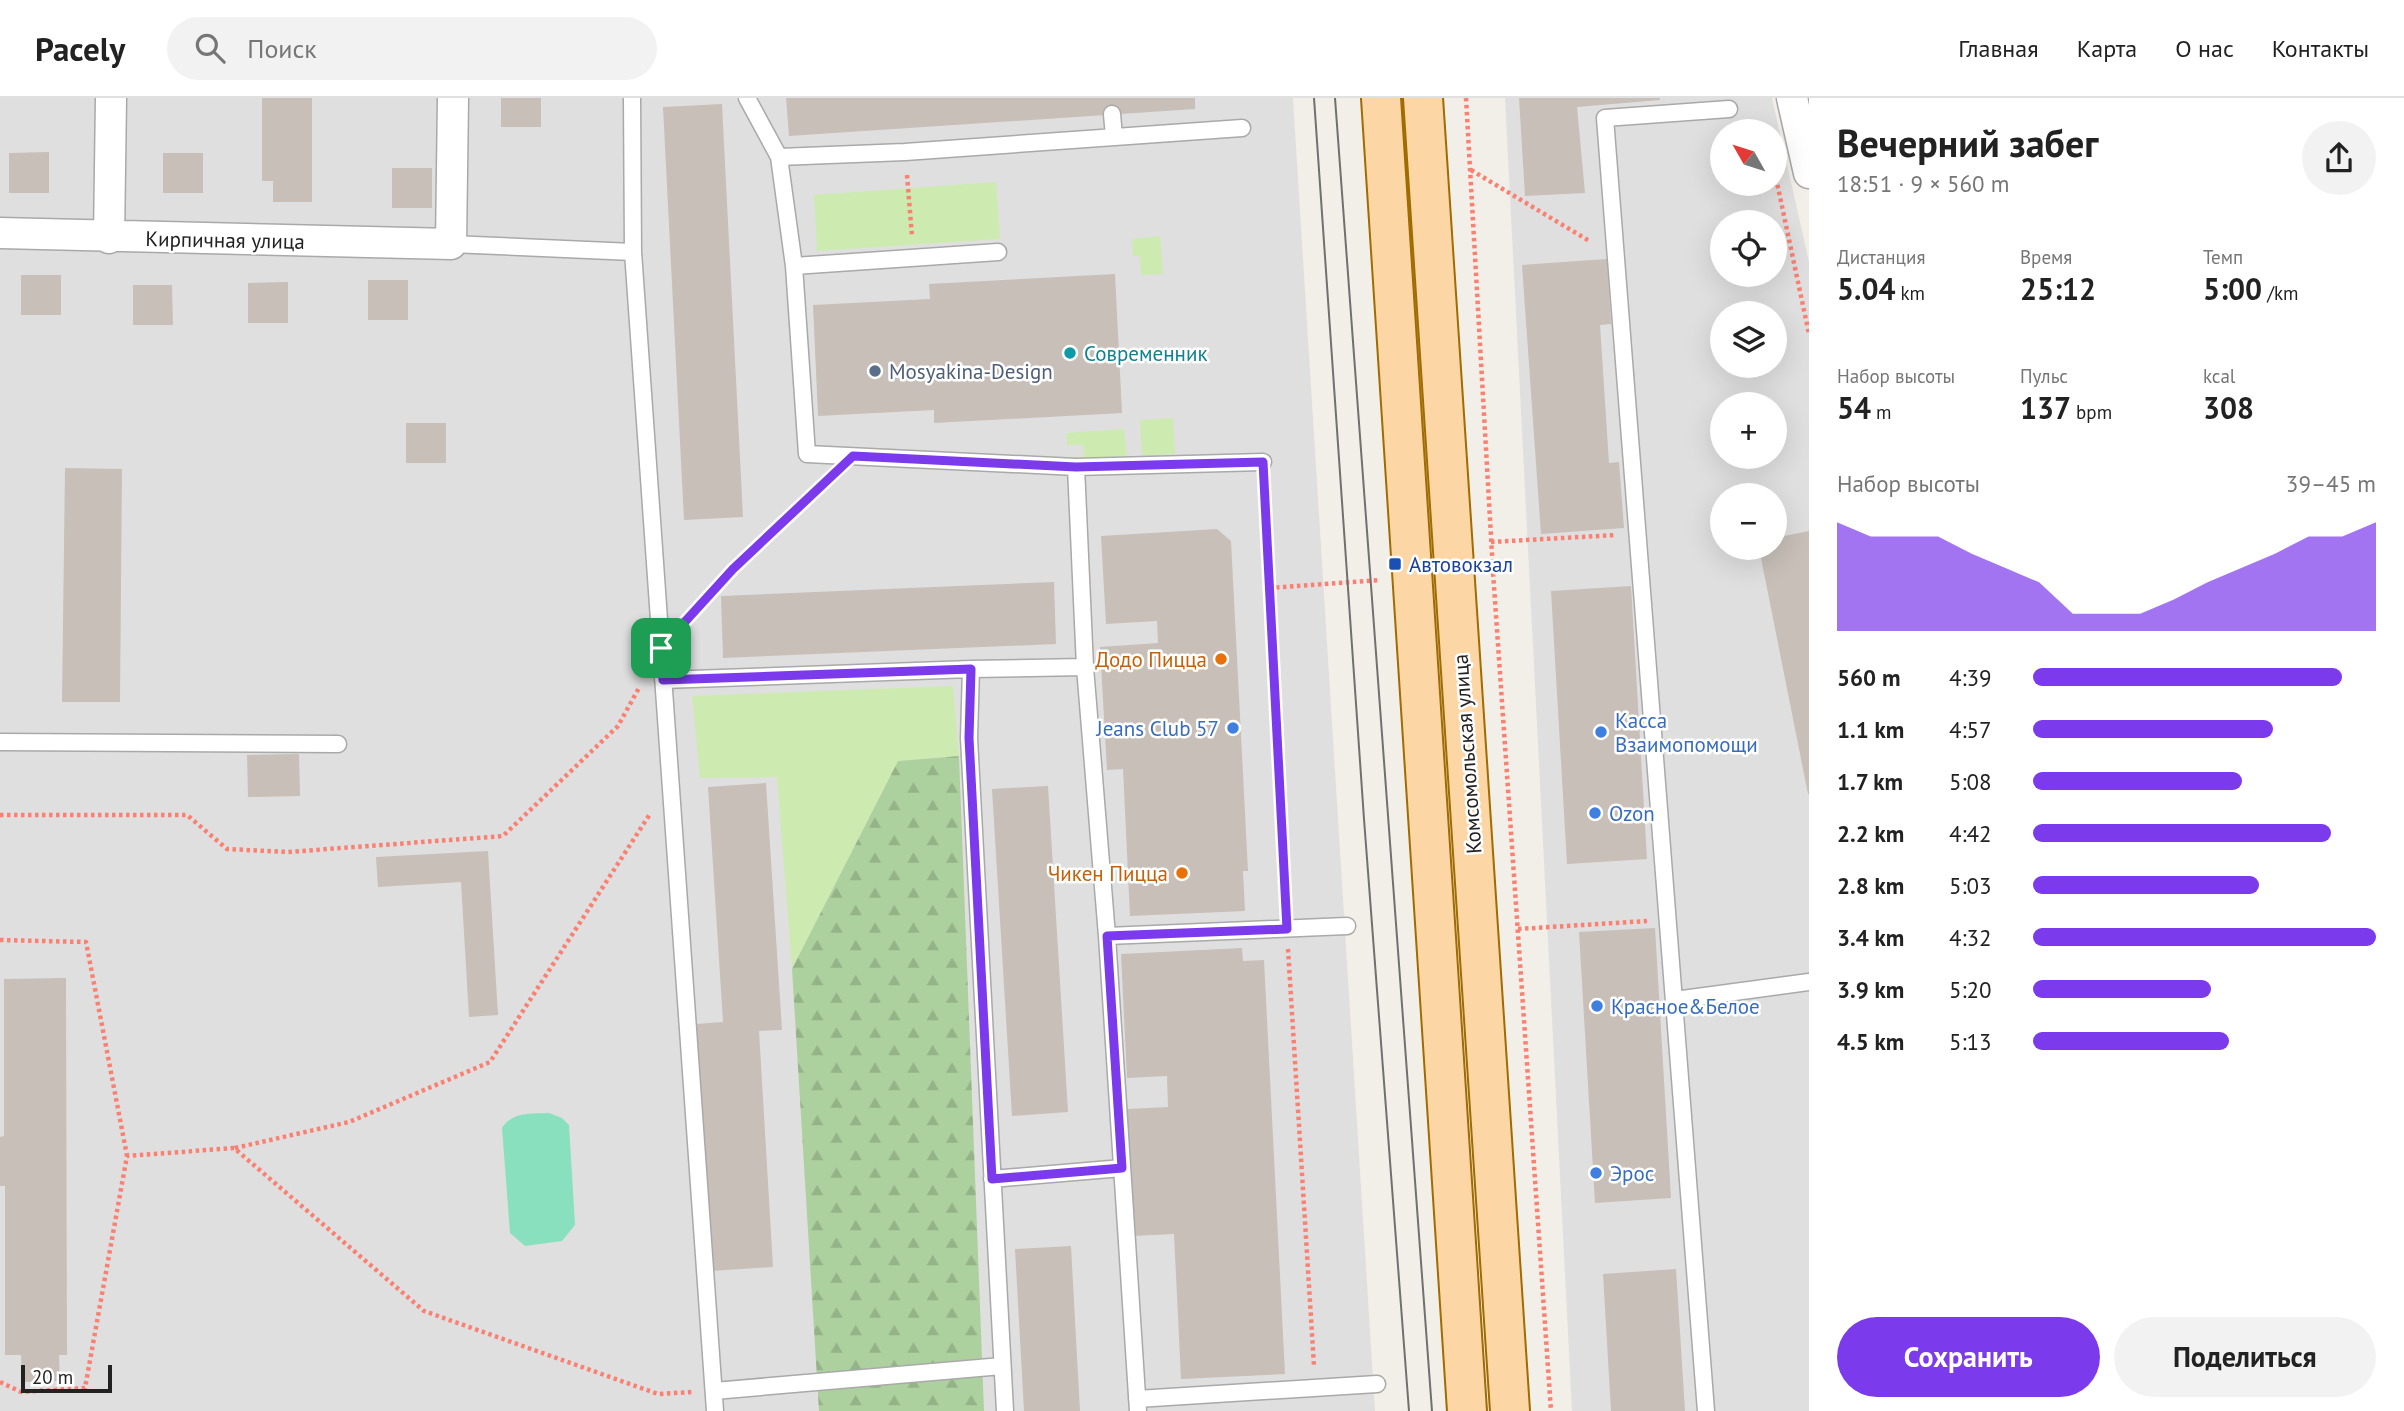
<!DOCTYPE html>
<html lang="ru">
<head>
<meta charset="utf-8">
<style>
	:root { --surface:#fff; --page:#f2f2f2; --text:#222; --muted:#767676; --line:#e0e0e0; --accent:#7c3aed }
	body { margin:0; font-family:"PT Sans",sans-serif; background:var(--page); color:var(--text); height:100vh; display:flex; flex-direction:column; font-size:26px; white-space:nowrap }
	* { box-sizing:border-box; margin:0 }
	p { font-size:23px; color:var(--muted) }
	.icon { flex:none; width:38px; height:38px; fill:none; stroke:currentColor; stroke-width:2; stroke-linecap:round; stroke-linejoin:round }
	.map { position:relative; flex:1; overflow:hidden }
	.side { display:flex; flex-direction:column; background:var(--surface); width:595px }
	.side>* { flex:none }
	.needle { width:46px; rotate:309deg }
	.controls { position:absolute; left:1710px; top:21px; display:grid; gap:14px }
	.controls a { display:grid; place-items:center; width:77px; height:77px; border-radius:50%; background:var(--surface); box-shadow:0 7px 28px #0002; font-size:35px }
	.scale { position:absolute; left:21px; bottom:18px; width:91px; box-sizing:border-box; padding-left:7px; border:4px solid #222; border-top:0; font-size:19px; line-height:24px; white-space:nowrap; color:#222; -webkit-text-stroke:5px #fff; paint-order:stroke }
	.pin { position:absolute; display:grid; place-items:center; width:60px; height:60px; color:#fff; margin:-30px; border-radius:14px; box-shadow:0 4px 10px #0006 }
	.round { display:grid; place-items:center; flex:none; width:74px; height:74px; border-radius:37px; background:var(--page) }
	.overview { display:flex; align-items:center; justify-content:space-between; height:119px; padding:0 28px }
	h1 { font-size:38px; font-weight:700; line-height:52px }
	.figures { display:grid; grid-template-columns:repeat(3,1fr); gap:10px; height:119px; padding:7px 28px }
	.figures div { display:grid; align-content:center }
	.figures b { font-size:30px; font-weight:700 }
	.figures small { font-size:19px; font-weight:400 }
	.figures p { font-size:19px }
	.chart { height:196px; padding:14px 28px }
	.chart p { display:flex; justify-content:space-between }
	.chart svg { width:100%; height:126px; margin-top:7px; fill:var(--accent); opacity:.7 }
	.primary-button { display:flex; gap:14px; margin-top:auto; padding:14px 28px }
	.primary-button a { flex:1; height:80px; border-radius:42px; background:var(--accent); color:#fff; font-size:28px; font-weight:700; line-height:80px; text-align:center }
	.primary-button a+a { background:var(--page); color:var(--text) }
	ul { padding:0 28px; list-style:none; font-size:23px }
	li { display:grid; grid-template-columns:112px 84px 1fr; align-items:center; height:52px }
	li i { height:18px; border-radius:9px; background:var(--accent) }
	header { display:flex; align-items:center; gap:42px; box-sizing:border-box; height:98px; padding:0 35px; background:var(--surface); border-bottom:2px solid var(--line) }
	header strong { font-size:33px }
	nav { display:flex; gap:38px; margin-inline-start:auto; font-size:24px }
	.search { width:490px; height:63px; background:var(--page); display:flex; align-items:center; gap:18px; box-sizing:border-box; padding:0 24px; border-radius:38px; color:var(--muted); font-size:26px }
	main { display:flex; flex:1; min-height:0 }
	.map>svg:first-child { display:block }
	.residential { fill:#e0dfdf; fill-rule:evenodd }
	.grass { fill:#cdebb0 }
	.forest { fill:url(#forest-firs) }
	.pitch { fill:#88e0be }
	.building { fill:#c7bfb8 }
	.lines { fill:none; stroke-linecap:round; stroke-linejoin:round }
	.lane-casing { stroke:#a9a9a9; stroke-width:19 }
	.street-casing { stroke:#a9a9a9; stroke-width:33 }
	.primary-casing { stroke:#a06b00; stroke-width:42 }
	.path { stroke:#fa8072; stroke-width:4.5; stroke-dasharray:3.5 3.5; stroke-linecap:butt }
	.lane { stroke:#fff; stroke-width:16 }
	.street { stroke:#fff; stroke-width:30 }
	.primary { stroke:#fcd6a4; stroke-width:38 }
	.tram { stroke:#707070; stroke-width:2 }
	.route-casing { stroke:#fff; stroke-width:14 }
	.route { stroke:#7c3aed; stroke-width:9 }
	.culture-dot { fill:#0f9aa8; stroke:#fff; stroke-width:2.5 }
	.service-dot { fill:#5c6f8a; stroke:#fff; stroke-width:2.5 }
	.transit-dot { fill:#1a4fb4; stroke:#fff; stroke-width:2.5 }
	.food-dot { fill:#e8710a; stroke:#fff; stroke-width:2.5 }
	.shop-dot { fill:#3f7fe0; stroke:#fff; stroke-width:2.5 }
	.labels { text-anchor:middle; dominant-baseline:central; stroke-width:5; stroke-linejoin:round; paint-order:stroke }
	.street-label { font-size:21px; fill:#222; stroke:#fff }
	.culture-label { font-size:21px; fill:#0d838f; stroke:#fff; text-anchor:start }
	.service-label { font-size:21px; fill:#4e5e75; stroke:#fff; text-anchor:start }
	.transit-label { font-size:21px; fill:#164399; stroke:#fff; text-anchor:start }
	.food-label { font-size:21px; fill:#c56008; stroke:#fff; text-anchor:end }
	.shop-label { font-size:21px; fill:#366cbe; stroke:#fff; text-anchor:start }
</style>
</head>
<body>
<header>
<strong>Pacely</strong>
<div class="search"><svg class="icon" aria-label="search" viewBox="0 0 24 24"><circle cx="10" cy="10" r="6"/><path d="M15 15l6 6"/></svg>Поиск</div>
<nav><a>Главная</a><a>Карта</a><a>О нас</a><a>Контакты</a></nav>
</header>
<main>
<div class="map">
<svg width="1809" height="1313" viewBox="0 0 1809 1313">
	<defs>
		<pattern id="forest-firs" width="22" height="20" patternUnits="userSpaceOnUse" patternTransform="scale(1.75)"><rect width="22" height="20" fill="#add19e"/><path d="M5 1l3.5 6h-7zM16 11l3.5 6h-7z" fill="#95b388"/></pattern>
	</defs>
	<rect width="100%" height="100%" fill="#f2efe9"/>
	<path class="residential" d="M0 0H1293L1375 1313H0Z
		M1505 0H1772L1809 164V1313H1572ZM1722 33H1774V86H1722ZM1722 124H1774V177H1722ZM1722 215H1774V268H1722ZM1722 306H1774V359H1722ZM1722 397H1774V450H1722Z"/>
	<path class="grass" d="M996 84 1000 141 817 153 814 97Z
		M1160 138 1163 176 1141 177 1140 158H1133L1132 141Z
		M1173 320 1175 356 1142 358 1140 322Z
		M1124 331 1127 359 1084 360 1083 347H1067L1066 335Z
		M953 588 959 658 898 663 792 871 777 679 700 680 692 598Z"/>
	<path class="forest" d="M959 658 984 1313H819L792 871 898 663Z"/>
	<path class="pitch" d="M549 1015 562 1020 569 1027 575 1127 562 1143 525 1148 510 1135 502 1030C513 1013 531 1016 549 1015Z"/>
	<path class="building" d="M262 0H312V104H273V83H262Z
		M501 0H541V29H501Z
		M786 0H1195V11L789 38Z
		M1519 0H1660V2L1577 9 1585 95 1525 98Z
		M722 6 743 419 684 422 663 9Z
		M49 54V95H9V55Z
		M163 55H203V95H163Z
		M392 70H432V110H392Z
		M1607 161 1611 226 1600 227 1609 365 1619 364 1624 430 1541 436 1522 167Z
		M1115 176 1122 315 934 325V312L818 318 813 207 930 201 929 186Z
		M21 177H61V217H21Z
		M368 182H408V222H368Z
		M288 184V225H248V185Z
		M133 187H172L173 227H133Z
		M406 325H446V365H406Z
		M65 370 122 371 120 604H62Z
		M1217 431 1231 443 1248 773H1243L1245 813 1130 818 1123 671 1107 672 1100 549 1158 545 1157 523 1106 526 1101 438Z
		M1809 433V696H1808L1759 450H1774V440Z
		M1054 484 1056 546 723 560 721 498Z
		M1631 488 1647 761 1567 766 1551 493Z
		M299 656 300 698 248 699 247 657Z
		M766 685 782 932 759 933 773 1169 711 1173 696 926 723 924 708 689Z
		M1048 688 1068 1014 1012 1018 992 691Z
		M488 753 498 917 469 919 461 784 378 789 376 759Z
		M1655 830 1671 1100 1595 1105 1579 834Z
		M1242 850 1243 863 1264 862 1285 1276 1181 1281 1174 1136 1133 1138 1127 1011 1168 1009 1167 978 1127 980 1121 856Z
		M66 880 67 1257H59L60 1283 22 1284 21 1257H5V1088H0V1039L4 1038V881Z
		M1071 1148 1080 1313H1024L1015 1151Z
		M1676 1171 1685 1313H1611L1603 1176Z"/>
	<g class="lines">
		<g class="lane-casing">
			<path id="lane" d="M747 0 779 59 794 168 807 356 1076 369 1085 569 971 571 969 640 1005 1313
				M1112 16 1114 39
				M779 59 905 54 1242 30
				M451 146 633 154 632 0
				M633 154 715 1313
				M794 168 998 154
				M1076 369 1263 364
				M1085 569 1107 838 1138 1313
				M663 582 971 571
				M0 644 338 646
				M1107 838 1347 828
				M1675 902 1809 884
				M992 1081 1122 1070
				M714 1293 1002 1268
				M1137 1301 1377 1286
				M1706 1313 1605 20 1729 11"/>
		</g>
		<g class="street-casing">
			<path id="street" d="M1792 0 1809 75
				M0 135 451 146 453 0
				M109 140 111 0"/>
		</g>
		<g class="primary-casing">
			<path id="primary" d="M1381 0 1467 1313
				M1423 0 1510 1313"/>
		</g>
		<path class="path" d="M1466 0 1493 474 1551 1313
			M1471 72 1591 144
			M907 77 912 138
			M1776 80 1809 236
			M1264 386 1286 810
			M1491 444 1616 437
			M1269 490 1380 482
			M682 527 733 471 830 380
			M0 717H187L227 751 288 754 503 738 618 628 640 588
			M1518 831 1647 823
			M0 842 86 844 127 1058
			M1288 851 1314 1268
			M235 1050 349 1024 490 964 650 716
			M0 1284 21 1294 85 1290 127 1058 234 1050 424 1213 658 1296 692 1294"/>
		<use href="#lane" class="lane"/>
		<use href="#street" class="street"/>
		<use href="#primary" class="primary"/>
		<path class="tram" d="M1314 0 1364 721 1409 1313
			M1335 0 1432 1313"/>
	</g>
	<g class="lines">
		<g class="route-casing">
			<path id="route" d="M853 358 1076 369 1263 364 1287 831 1107 838 1122 1070 992 1081 969 640 971 571 663 582 661 550 733 471Z"/>
		</g>
		<use href="#route" class="route"/>
	</g>
	<circle class="culture-dot" cx="1070" cy="255" r="7"/>
	<circle class="service-dot" cx="875" cy="273" r="7"/>
	<rect class="transit-dot" x="1388" y="459" width="14" height="14" rx="3.5"/>
	<g class="food-dot">
		<circle cx="1221" cy="561" r="7"/>
		<circle cx="1182" cy="775" r="7"/>
	</g>
	<g class="shop-dot">
		<circle cx="1233" cy="630" r="7"/>
		<circle cx="1601" cy="634" r="7"/>
		<circle cx="1595" cy="715" r="7"/>
		<circle cx="1597" cy="908" r="7"/>
		<circle cx="1596" cy="1075" r="7"/>
	</g>
	<g class="labels">
		<g class="street-label">
			<text transform="translate(225 142) rotate(1)">Кирпичная улица</text>
			<text transform="translate(1467 656) rotate(-94)">Комсомольская улица</text>
		</g>
		<g class="culture-label">
			<text x="1084" y="255">Современник</text>
		</g>
		<g class="service-label">
			<text x="889" y="273">Mosyakina-Design</text>
		</g>
		<g class="transit-label">
			<text x="1409" y="466">Автовокзал</text>
		</g>
		<g class="food-label">
			<text x="1207" y="561">Додо Пицца</text>
			<text x="1168" y="775">Чикен Пицца</text>
		</g>
		<g class="shop-label">
			<text x="1615" y="622">Касса<tspan x="1615" dy="24">Взаимопомощи</tspan></text>
			<text x="1219" y="630" text-anchor="end">Jeans Club 57</text>
			<text x="1609" y="715">Ozon</text>
			<text x="1611" y="908">Красное&amp;Белое</text>
			<text x="1610" y="1075">Эрос</text>
		</g>
	</g>
</svg>
<div class="controls">
<a><svg class="needle" viewBox="-14 -14 28 28"><path d="M0-13l5 13h-10z" fill="#e53935"/><path d="M0 13l5-13h-10z" fill="#767676"/></svg></a>
<a><svg class="icon" aria-label="locate" viewBox="0 0 24 24"><circle cx="12" cy="12" r="6"/><path d="M12 2v4M12 18v4M2 12h4M18 12h4"/></svg></a>
<a><svg class="icon" aria-label="layers" viewBox="0 0 24 24"><path d="M12 4l9 5-9 5-9-5zM3 14l9 5 9-5"/></svg></a>
<a>+</a>
<a>−</a>
</div>
<div class="scale">20 m</div>
<div class="pin" style="left:661px;top:550px;background:#1e9e55"><svg class="icon" aria-label="arrive" viewBox="0 0 24 24"><path d="M6 21V4h12l-3 4 3 4H6"/></svg></div>
</div>
<section class="side">
<div class="overview"><div><h1>Вечерний забег</h1><p>18:51 · 9 × 560 m</p></div><a class="round"><svg class="icon" aria-label="share" viewBox="0 0 24 24"><path d="M12 15V3M7 8l5-5 5 5M5 13v7h14v-7"/></svg></a></div>
<div class="figures">
<div><p>Дистанция</p><b>5.04<small> km</small></b></div>
<div><p>Время</p><b>25:12</b></div>
<div><p>Темп</p><b>5:00<small> /km</small></b></div>
</div>
<div class="figures">
<div><p>Набор высоты</p><b>54<small> m</small></b></div>
<div><p>Пульс</p><b>137<small> bpm</small></b></div>
<div><p>kcal</p><b>308</b></div>
</div>
<div class="chart"><p><span>Набор высоты</span>39–45 m</p>
<svg viewBox="0 0 160 44" preserveAspectRatio="none"><path d="M0 44V6L10 11L20 11L30 11L40 17L50 22L60 27L70 38L80 38L90 38L100 33L110 27L120 22L130 17L140 11L150 11L160 6V44z"/></svg>
</div>
<ul>
<li><b>560 m</b>4:39<i style="width:90%"></i></li>
<li><b>1.1 km</b>4:57<i style="width:70%"></i></li>
<li><b>1.7 km</b>5:08<i style="width:61%"></i></li>
<li><b>2.2 km</b>4:42<i style="width:87%"></i></li>
<li><b>2.8 km</b>5:03<i style="width:66%"></i></li>
<li><b>3.4 km</b>4:32<i style="width:100%"></i></li>
<li><b>3.9 km</b>5:20<i style="width:52%"></i></li>
<li><b>4.5 km</b>5:13<i style="width:57%"></i></li>
</ul>
<div class="primary-button"><a>Сохранить</a><a>Поделиться</a></div>
</section>
</main>
</body>
</html>
